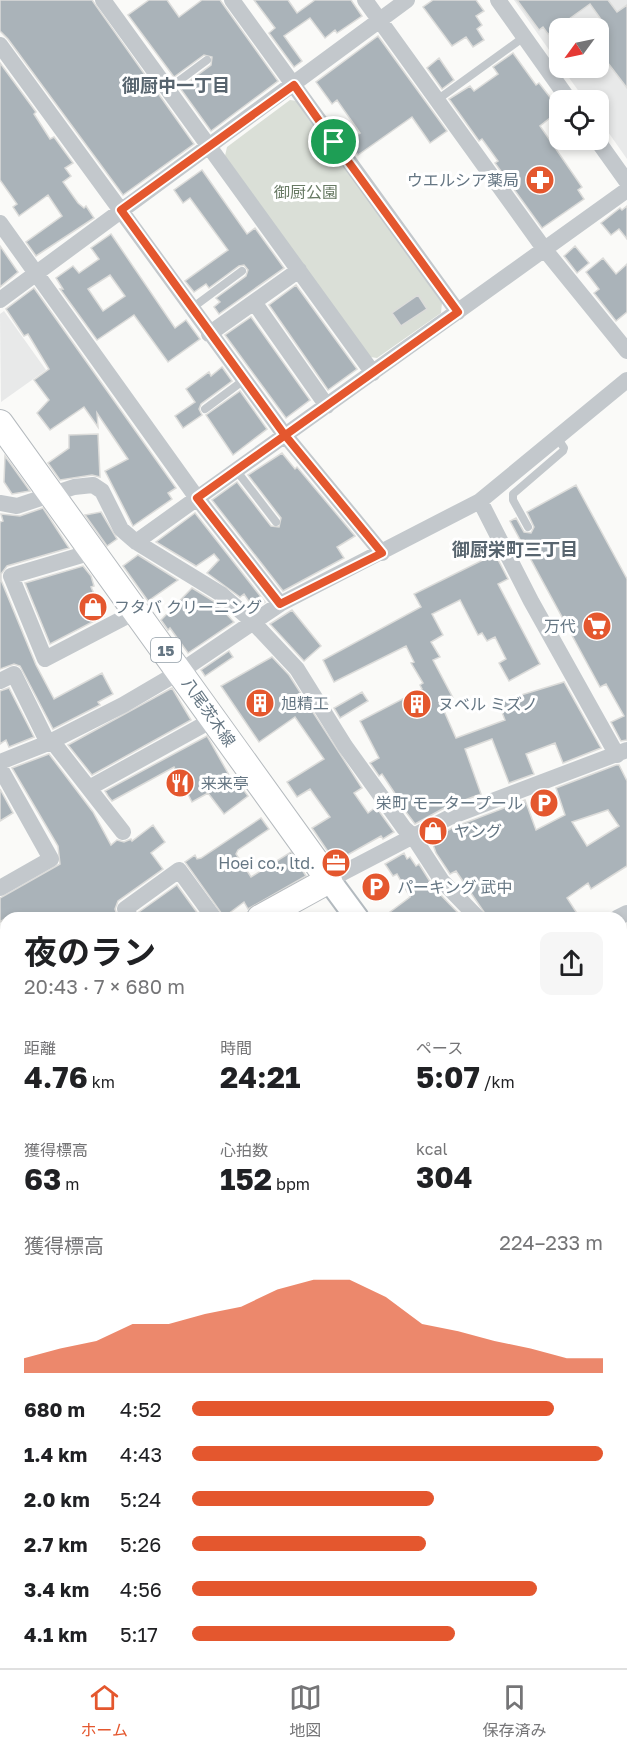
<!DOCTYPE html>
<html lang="ja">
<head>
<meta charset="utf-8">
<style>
	:root { --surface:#fff; --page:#f6f6f6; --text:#202124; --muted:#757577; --line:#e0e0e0; --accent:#e4572e }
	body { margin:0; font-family:"Golos Text","Noto Sans JP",sans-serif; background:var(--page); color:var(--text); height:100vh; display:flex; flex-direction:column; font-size:22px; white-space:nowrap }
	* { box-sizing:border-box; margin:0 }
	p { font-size:20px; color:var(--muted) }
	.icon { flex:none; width:33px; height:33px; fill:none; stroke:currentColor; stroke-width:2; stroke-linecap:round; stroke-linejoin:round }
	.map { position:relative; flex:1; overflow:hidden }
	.panel { position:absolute; left:0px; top:912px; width:627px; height:756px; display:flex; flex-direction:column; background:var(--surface); border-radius:18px 18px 0 0; box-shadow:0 3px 9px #0003 }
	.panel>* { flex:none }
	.needle { width:39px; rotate:237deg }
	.buttons { position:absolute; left:549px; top:18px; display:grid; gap:12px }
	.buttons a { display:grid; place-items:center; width:60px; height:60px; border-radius:12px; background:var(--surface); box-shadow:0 3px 9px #0003; font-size:30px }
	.pin { position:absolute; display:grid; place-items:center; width:51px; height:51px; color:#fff; margin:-26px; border:3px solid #fff; border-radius:50%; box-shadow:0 2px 6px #0007 }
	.round { display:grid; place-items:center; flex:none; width:63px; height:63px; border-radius:12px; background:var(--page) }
	.headline { display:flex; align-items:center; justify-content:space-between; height:102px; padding:0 24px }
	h1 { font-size:33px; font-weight:700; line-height:45px }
	.metrics { display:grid; grid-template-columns:repeat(3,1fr); gap:9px; height:102px; padding:6px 24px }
	.metrics div { display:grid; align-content:center }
	.metrics b { font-size:30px; font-weight:700 }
	.metrics small { font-size:16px; font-weight:400 }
	.metrics p { font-size:16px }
	.chart { height:168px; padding:12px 24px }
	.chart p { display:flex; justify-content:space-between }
	.chart svg { width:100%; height:108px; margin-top:6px; fill:var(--accent); opacity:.7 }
	ul { padding:0 24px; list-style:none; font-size:20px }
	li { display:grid; grid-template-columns:96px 72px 1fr; align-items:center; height:45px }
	li i { height:15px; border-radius:8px; background:var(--accent) }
	.dock { display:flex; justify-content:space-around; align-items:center; height:84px; border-top:2px solid var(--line); background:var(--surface); font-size:16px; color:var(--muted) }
	.dock a { display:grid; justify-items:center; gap:3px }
	.dock .on { color:var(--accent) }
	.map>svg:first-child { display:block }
	.built { fill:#e8e9e9 }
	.green { fill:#dadfd7 }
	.building { fill:#aab3b9; stroke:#dcdcda; stroke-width:1.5; fill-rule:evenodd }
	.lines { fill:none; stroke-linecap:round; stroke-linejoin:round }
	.secondary-casing { stroke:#b3babf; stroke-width:26 }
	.primary-casing { stroke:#b5babe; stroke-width:28 }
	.service { stroke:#c3c8cc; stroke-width:8 }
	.minor { stroke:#c3c8cc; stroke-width:16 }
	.tertiary { stroke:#c3c8cc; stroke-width:20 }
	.secondary { stroke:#fff; stroke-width:22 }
	.primary { stroke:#fff; stroke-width:26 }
	.route-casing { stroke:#fff; stroke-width:12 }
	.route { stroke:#e4572e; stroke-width:8 }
	.labels { text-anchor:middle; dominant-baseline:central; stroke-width:6; stroke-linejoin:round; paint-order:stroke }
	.shield { fill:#fff; stroke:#939fa8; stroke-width:1.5 }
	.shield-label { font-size:15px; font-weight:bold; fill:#657683 }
	.poi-label { font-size:16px; fill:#657683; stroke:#fff; text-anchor:start }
	.park-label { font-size:16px; fill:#687a64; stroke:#fff }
	.street-label { font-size:16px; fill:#657683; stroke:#fff }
	.neighbourhood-label { font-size:18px; font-weight:bold; fill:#57646e; stroke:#fff }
</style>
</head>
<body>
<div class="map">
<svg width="627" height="1668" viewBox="0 0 627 1668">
	<rect width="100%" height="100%" fill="#fafaf8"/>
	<path class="built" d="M514 0H627V159L599 119 598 100H585L562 68H598V28H560L559 64Z
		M4 311 46 370 1 402 0 314Z
		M6 979V1050L0 1054V983Z"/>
	<path class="green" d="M290 100 297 101 442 303 441 313 377 358 370 357 225 156 227 147Z
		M262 1662H311L304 1668H254Z"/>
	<path class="building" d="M0 0H92L194 144 123 195 8 39 0 31Z
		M149 0H167L179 17 202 0H220L278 81 211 131 180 88 211 65 212 57 204 55 174 77 128 15Z
		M254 0H288L297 13 315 0H351L362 16 337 33 335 30 325 38 310 18 284 36 302 61 294 67 269 33 275 28Z
		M433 0H476L484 11 476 16 482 25 477 29 484 40 473 47 466 37 452 46 423 7Z
		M517 0H608L617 12 627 5V88L598 50V26L603 22 590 4 548 34 543 27 539 30Z
		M378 36 447 131 430 143 412 117 358 155 348 141 360 133 337 100 332 104 316 82Z
		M513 53 536 85 539 83 560 110 540 126 582 187 578 190 584 199 542 228 495 163 498 161 482 139 479 141 449 99 470 86 474 91 498 74 493 67Z
		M439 58 454 80 442 89 427 68Z
		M0 63 36 112 34 114 50 139 54 137 73 163 65 168 71 176 63 182 78 203 84 208 86 206 94 218 36 256 26 242 62 216 48 195 19 216 13 207 17 204 0 180Z
		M202 170 247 234 255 228 284 268 219 314 214 307 220 302 216 298 246 276 248 270 244 265 239 266 209 288 206 284 194 292 185 281 228 250 190 198 183 203 174 190Z
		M627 206V239L619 229 611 235 601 223 620 208 622 210Z
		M111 234 175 328 186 320 200 339 168 362 134 315 97 340 60 289H63L56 278 73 266 79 273 99 259 91 248ZM110 275 125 296 103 311 88 289Z
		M0 246 18 272 0 287Z
		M575 246 589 263 577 273 564 256Z
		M603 258 616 274 627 264V312L616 321 594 293 599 289 586 272Z
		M296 285 357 369 328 390 269 305Z
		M34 288 176 488 168 493 172 499 133 526 105 471 128 459 97 413 98 427 84 407 50 430 37 413 49 400 34 380 49 369 28 334 24 336 6 309Z
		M418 295 427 309 401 326 392 313Z
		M251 317 310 400 286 418 225 335Z
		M222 367 232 381 201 404 199 409 202 415 183 428 175 416 195 402 186 389 209 372 211 376Z
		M240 391 267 429 233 455 206 415Z
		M98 434 100 477 92 475 60 480 48 463 69 448V435Z
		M282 453 295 469 297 467 355 536 337 547 344 558 283 591 212 500 237 482 271 526 279 527 281 518 248 475Z
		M5 456 30 491 12 494 4 482Z
		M576 485 627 579V740L621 741 611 722 624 716 606 684 600 687 510 521 516 518 524 532 531 533 534 527 527 512Z
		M43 508 69 548 7 566 1 574V580L36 665 54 699 102 673 113 694 98 702 100 705 53 729 20 666 14 664 0 669V522L3 521 1 514 20 516Z
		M101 512 117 539 107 546 85 515Z
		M195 513 265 602 254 609 244 594 240 597 207 573 219 560 214 554 196 566 156 542Z
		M495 554 508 579 498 584 540 664 509 681 499 663 506 659 495 637 487 641 482 633 478 635 460 600 432 614 443 635 431 642 440 657 433 660 453 698 441 704 456 738 505 720 498 702 564 682 601 748 563 763 555 743 526 754 534 774 509 783 492 739 465 749 481 794 446 807 415 824 394 796 396 795 382 774 379 776 370 763 379 758 360 721 422 689 420 685 423 683 411 663 414 662 406 646 334 682 323 660 421 607 414 594Z
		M138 555 178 580 148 601 123 566Z
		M83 566 91 576 94 586 91 587 104 616 50 644 25 583Z
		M192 588 215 602 234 622 188 653 170 628 168 630 161 620Z
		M292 610 321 646 304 661 270 624Z
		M229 651 233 657 205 676 201 670Z
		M272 657 289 675 362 788 354 793 368 813 376 807 394 832 383 839 381 836 335 862 312 828 330 817 310 789 297 797 287 782 324 759 295 717 259 742 221 686Z
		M9 688 34 737 9 747 6 740 0 744V691Z
		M172 688 191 720 92 775 68 745Z
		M362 692 368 701 340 718 334 708Z
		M207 736 233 782 236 780 248 796 224 814 208 793 192 802 174 767 112 801 108 796 105 791Z
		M49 754 93 812 111 845 117 840 124 842 131 839 132 841 153 825 165 842 151 853 163 869 118 901 115 909 118 918H6L0 922V898L60 864 58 846 12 768Z
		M616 765H619L627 781V866L591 889 588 883 567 898 580 918H488L456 871 450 874 436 853 431 839 454 827 525 800 536 830 565 815 556 788ZM608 810 619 826 587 846 572 822Z
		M0 789 13 813 0 821Z
		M261 818 269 829 238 850 236 854 251 877 291 852 306 876 248 909 244 902 224 917 185 862 195 855 197 859 201 858Z
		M404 853 407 859 410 857 416 866 419 864 434 888 463 918H382L410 897 397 874 393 876 385 864Z
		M177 885 201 918H141L139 912Z"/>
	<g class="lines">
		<g class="secondary-casing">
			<path id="secondary" d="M329 880 357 918
				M621 1233 627 1240"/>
		</g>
		<g class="primary-casing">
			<path id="primary" d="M0 423 329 880 260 918
				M0 1059 6 1056"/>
		</g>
		<path class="service" d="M168 89 207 60
			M437 100 524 37
			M192 308 242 271
			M205 409 244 380
			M236 470 276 522
			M528 527 513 500V494L563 451 564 448 557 437"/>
		<path class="minor" d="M103 0 373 373
			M232 0 458 312
			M365 0 545 250 627 351
			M498 0 569 100
			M0 45 284 434 382 553
			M597 140 627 182
			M0 223 197 498 280 604
			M0 300 407 0
			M254 302 327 406
			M209 334 299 270
			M480 501 531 601 617 755
			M0 503 17 506 74 487 93 485 102 491 121 529 136 542 221 594 252 621 297 669 345 746 404 828 412 835 442 881 478 918
			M136 542 627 190
			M92 552 11 576 45 659 137 611
			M0 681 14 674 48 743
			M52 741 123 832
			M0 762 48 743 123 705 181 671 280 604 480 501 627 380
			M0 768 51 859 0 888
			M89 788 214 719
			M329 880 450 817 627 750
			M131 918 125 909 179 870 214 918
			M617 918 627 913
			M0 946 6 961
			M0 978 6 975
			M621 1054 627 1049
			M0 1076 6 1110 0 1126
			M0 1205 6 1214
			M0 1240 6 1237
			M0 1383 6 1391
			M0 1411 6 1406
			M621 1494 627 1490
			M218 1662 222 1668
			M237 1668 245 1662"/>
		<path class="tertiary" d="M0 1636 6 1644
			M20 1662 25 1668
			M620 1668 627 1663"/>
		<use href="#secondary" class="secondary"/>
		<use href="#primary" class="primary"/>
	</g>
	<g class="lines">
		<g class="route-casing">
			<path id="route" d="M334 142 458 312 197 498 280 604 382 553 284 434 121 210 294 85 334 142"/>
		</g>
		<use href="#route" class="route"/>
	</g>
	<defs>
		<g id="pharmacy-disc" transform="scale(1.5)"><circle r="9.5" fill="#e4572e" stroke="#fff"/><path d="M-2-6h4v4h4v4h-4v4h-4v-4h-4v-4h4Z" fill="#fff"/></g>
		<g id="shop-disc" transform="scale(1.5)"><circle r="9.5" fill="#e4572e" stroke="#fff"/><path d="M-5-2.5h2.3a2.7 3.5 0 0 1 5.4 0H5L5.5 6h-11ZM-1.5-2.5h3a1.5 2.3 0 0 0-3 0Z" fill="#fff"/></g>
		<g id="supermarket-disc" transform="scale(1.5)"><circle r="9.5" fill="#e4572e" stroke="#fff"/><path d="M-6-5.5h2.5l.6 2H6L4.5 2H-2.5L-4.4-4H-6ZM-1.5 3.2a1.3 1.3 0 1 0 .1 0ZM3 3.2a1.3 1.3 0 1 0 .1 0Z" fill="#fff"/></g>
		<g id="building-disc" transform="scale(1.5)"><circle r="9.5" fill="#e4572e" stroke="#fff"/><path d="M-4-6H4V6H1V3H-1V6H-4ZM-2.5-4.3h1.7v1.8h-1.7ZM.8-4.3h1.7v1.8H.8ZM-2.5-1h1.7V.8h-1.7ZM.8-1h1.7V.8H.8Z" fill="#fff"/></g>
		<g id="restaurant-disc" transform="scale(1.5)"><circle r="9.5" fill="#e4572e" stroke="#fff"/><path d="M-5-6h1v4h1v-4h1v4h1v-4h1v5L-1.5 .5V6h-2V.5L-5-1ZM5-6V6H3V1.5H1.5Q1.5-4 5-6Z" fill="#fff"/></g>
		<g id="parking-disc" transform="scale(1.5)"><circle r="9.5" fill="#e4572e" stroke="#fff"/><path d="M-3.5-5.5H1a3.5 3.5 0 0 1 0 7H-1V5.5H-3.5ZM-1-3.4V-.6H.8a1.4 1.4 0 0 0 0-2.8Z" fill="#fff"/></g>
		<g id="office-disc" transform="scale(1.5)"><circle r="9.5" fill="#e4572e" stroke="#fff"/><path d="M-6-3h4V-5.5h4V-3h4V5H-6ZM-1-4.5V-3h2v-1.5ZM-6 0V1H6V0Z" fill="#fff"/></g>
	</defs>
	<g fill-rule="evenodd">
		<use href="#pharmacy-disc" x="540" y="180"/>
		<use href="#shop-disc" x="93" y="607"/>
		<use href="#supermarket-disc" x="597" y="626"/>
		<use href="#building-disc" x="260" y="703"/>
		<use href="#building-disc" x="417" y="704"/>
		<use href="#restaurant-disc" x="180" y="783"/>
		<use href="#parking-disc" x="544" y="803"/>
		<use href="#shop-disc" x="433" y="831"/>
		<use href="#office-disc" x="336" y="863"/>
		<use href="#parking-disc" x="376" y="887"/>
	</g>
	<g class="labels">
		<rect class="shield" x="151" y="638" width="30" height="24" rx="4.5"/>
		<g class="shield-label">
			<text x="166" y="650">15</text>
		</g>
		<g class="poi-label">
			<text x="519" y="180" text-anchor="end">ウエルシア薬局</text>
			<text x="114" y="607">フタバ クリーニング</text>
			<text x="576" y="626" text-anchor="end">万代</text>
			<text x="281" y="703">旭精工</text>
			<text x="438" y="704">ヌベル ミズノ</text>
			<text x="201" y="783">来来亭</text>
			<text x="523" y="803" text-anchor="end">栄町 モータープール</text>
			<text x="454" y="831">ヤング</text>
			<text x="315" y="863" text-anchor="end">Hoei co., ltd.</text>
			<text x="397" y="887">パーキング 武中</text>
		</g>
		<g class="park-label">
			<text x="306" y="192">御厨公園</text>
		</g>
		<g class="street-label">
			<text transform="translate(209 712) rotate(55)">八尾茨木線</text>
		</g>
		<g class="neighbourhood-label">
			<text x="176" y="85">御厨中一丁目</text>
			<text x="515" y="549">御厨栄町三丁目</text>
		</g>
	</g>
</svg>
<div class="buttons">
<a><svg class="needle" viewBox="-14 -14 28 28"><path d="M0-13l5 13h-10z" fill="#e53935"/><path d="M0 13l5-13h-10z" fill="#757577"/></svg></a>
<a><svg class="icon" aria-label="locate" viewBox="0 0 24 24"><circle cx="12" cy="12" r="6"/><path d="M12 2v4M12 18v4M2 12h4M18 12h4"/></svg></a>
</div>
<div class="pin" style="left:334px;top:142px;background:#1e9e55"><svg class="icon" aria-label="arrive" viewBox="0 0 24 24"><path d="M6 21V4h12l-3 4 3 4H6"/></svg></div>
<section class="panel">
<div class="headline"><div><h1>夜のラン</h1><p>20:43 · 7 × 680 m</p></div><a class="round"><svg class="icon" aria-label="share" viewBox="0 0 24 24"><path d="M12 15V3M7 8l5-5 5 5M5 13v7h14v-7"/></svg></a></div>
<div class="metrics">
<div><p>距離</p><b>4.76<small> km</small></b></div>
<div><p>時間</p><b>24:21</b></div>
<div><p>ペース</p><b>5:07<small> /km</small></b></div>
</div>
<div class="metrics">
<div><p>獲得標高</p><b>63<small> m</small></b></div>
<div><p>心拍数</p><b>152<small> bpm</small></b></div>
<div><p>kcal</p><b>304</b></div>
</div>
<div class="chart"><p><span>獲得標高</span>224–233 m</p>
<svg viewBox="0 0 160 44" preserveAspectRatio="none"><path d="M0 44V38L10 34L20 31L30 24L40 24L50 20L60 17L70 10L80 6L90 6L100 13L110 24L120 27L130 31L140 34L150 38L160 38V44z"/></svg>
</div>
<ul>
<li><b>680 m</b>4:52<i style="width:88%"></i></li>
<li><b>1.4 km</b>4:43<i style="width:100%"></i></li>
<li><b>2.0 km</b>5:24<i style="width:59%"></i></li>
<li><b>2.7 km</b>5:26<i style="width:57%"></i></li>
<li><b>3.4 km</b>4:56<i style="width:84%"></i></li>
<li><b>4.1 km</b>5:17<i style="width:64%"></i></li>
</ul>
</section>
</div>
<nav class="dock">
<a class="on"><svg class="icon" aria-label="home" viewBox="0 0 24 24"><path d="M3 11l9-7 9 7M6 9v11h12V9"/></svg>ホーム</a>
<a><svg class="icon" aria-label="map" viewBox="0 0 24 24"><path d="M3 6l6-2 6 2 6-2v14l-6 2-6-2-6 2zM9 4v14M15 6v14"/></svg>地図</a>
<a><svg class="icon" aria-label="saved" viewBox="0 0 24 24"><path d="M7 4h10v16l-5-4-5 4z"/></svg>保存済み</a>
</nav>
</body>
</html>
